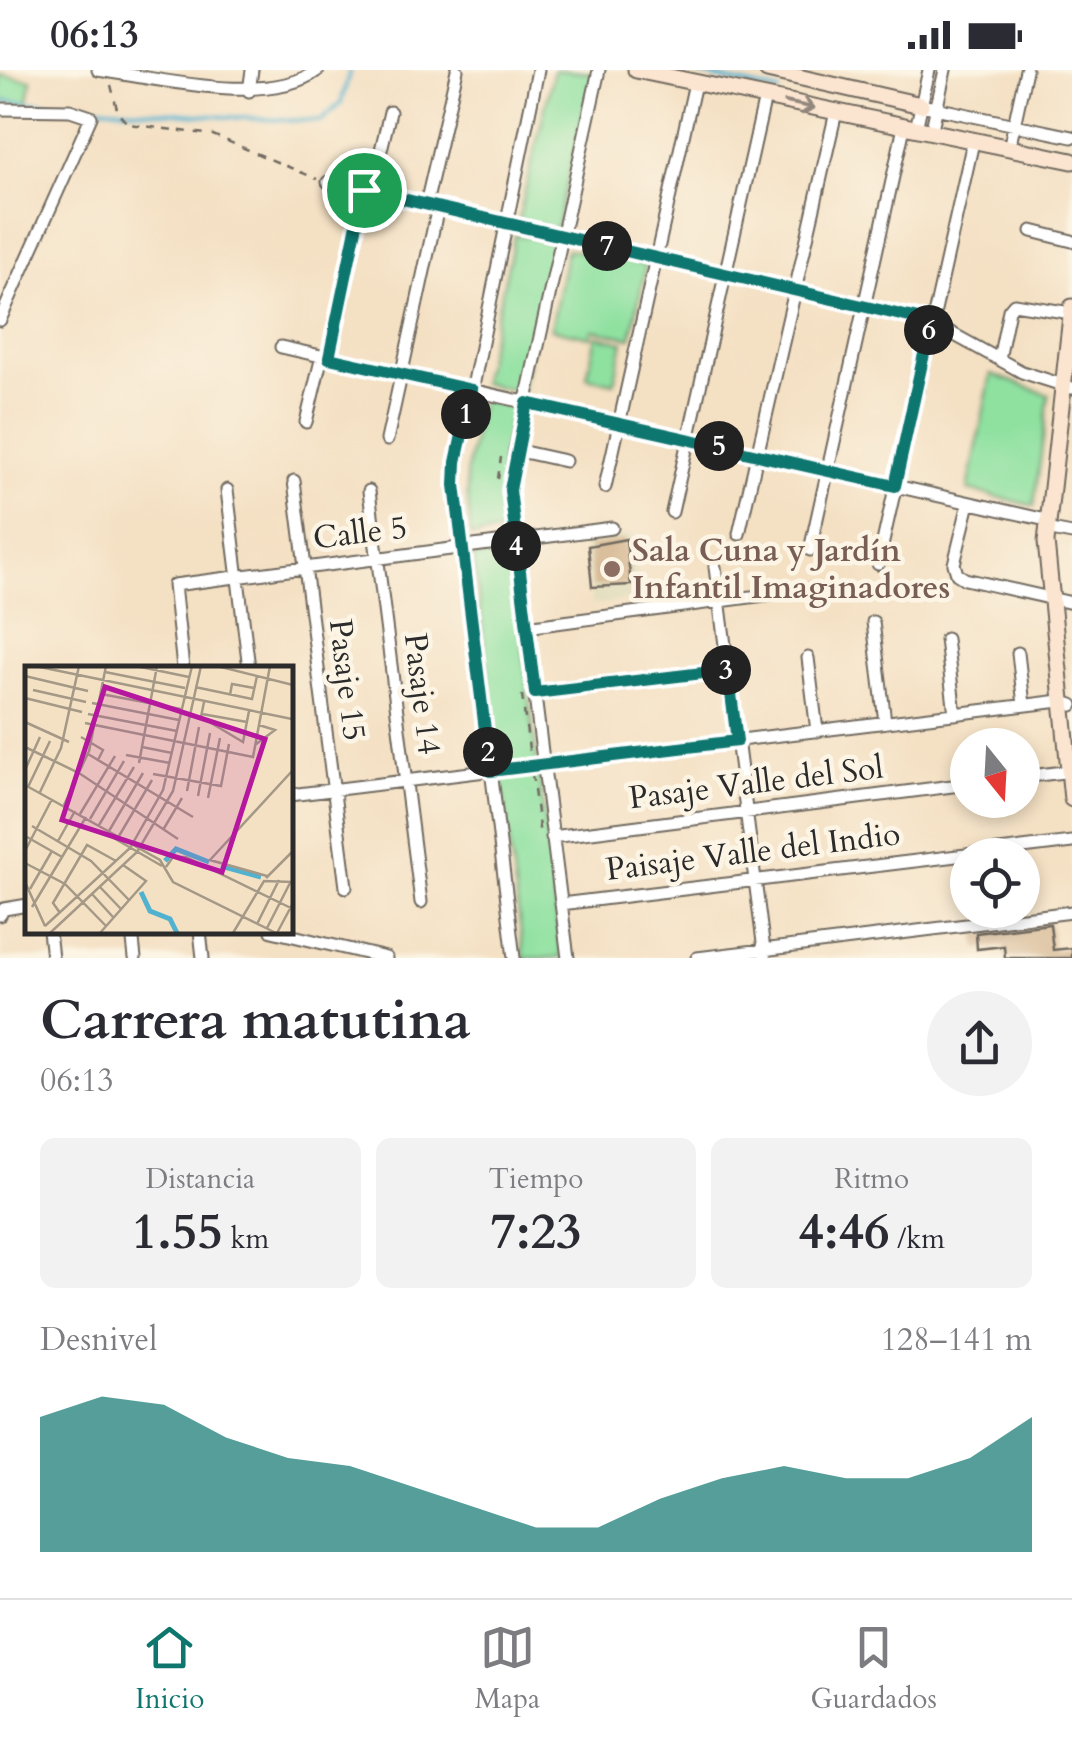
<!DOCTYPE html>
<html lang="es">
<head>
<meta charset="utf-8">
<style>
	:root { --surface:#fff; --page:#f2f2f3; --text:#2b2b33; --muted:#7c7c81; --line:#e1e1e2; --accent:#0f766e }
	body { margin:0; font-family:Cardo,serif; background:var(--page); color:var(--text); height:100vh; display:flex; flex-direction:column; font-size:38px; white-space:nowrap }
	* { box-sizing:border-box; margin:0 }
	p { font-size:32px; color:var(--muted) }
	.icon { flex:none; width:55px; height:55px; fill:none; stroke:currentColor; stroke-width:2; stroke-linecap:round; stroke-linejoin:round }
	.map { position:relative; height:888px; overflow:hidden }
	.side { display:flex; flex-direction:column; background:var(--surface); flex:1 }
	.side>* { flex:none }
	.needle { width:65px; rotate:162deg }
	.fabs { position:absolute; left:950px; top:658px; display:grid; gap:20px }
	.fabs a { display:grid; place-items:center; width:90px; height:90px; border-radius:50%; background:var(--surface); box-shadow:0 5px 15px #0003; font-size:50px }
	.pin { position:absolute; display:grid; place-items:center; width:85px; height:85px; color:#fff; margin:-42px; border:5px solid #fff; border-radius:50%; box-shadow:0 2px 10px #0007 }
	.km { position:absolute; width:50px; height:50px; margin:-25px; border-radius:50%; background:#222; color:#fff; font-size:28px; line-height:50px; text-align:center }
	.round { display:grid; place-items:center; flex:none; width:105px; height:105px; border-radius:52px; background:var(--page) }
	.head { display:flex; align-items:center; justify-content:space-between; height:170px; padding:0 40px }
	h1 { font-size:55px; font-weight:700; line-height:75px }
	.metrics { display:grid; grid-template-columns:repeat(3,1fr); gap:15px; height:170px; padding:10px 40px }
	.metrics div { display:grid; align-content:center; border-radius:15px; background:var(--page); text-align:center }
	.metrics b { font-size:50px; font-weight:700 }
	.metrics small { font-size:28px; font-weight:400 }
	.metrics p { font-size:28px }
	.chart { height:280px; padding:20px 40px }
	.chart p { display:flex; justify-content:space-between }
	.chart svg { width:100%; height:180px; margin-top:10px; fill:var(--accent); opacity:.7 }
	.status { display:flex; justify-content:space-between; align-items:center; height:70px; padding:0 50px; background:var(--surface); direction:ltr }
	.status svg { height:28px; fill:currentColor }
	.tabs { display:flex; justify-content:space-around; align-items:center; height:140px; border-top:2px solid var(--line); background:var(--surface); font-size:28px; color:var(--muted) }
	.tabs a { display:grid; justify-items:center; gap:5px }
	.tabs .selected { color:var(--accent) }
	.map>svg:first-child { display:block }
	.built { fill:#e0dcbb }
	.green { fill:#8fe1a0; stroke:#5d8666; stroke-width:2.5 }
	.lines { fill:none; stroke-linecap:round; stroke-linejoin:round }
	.stream { stroke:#51b2d0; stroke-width:4 }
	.building { fill:#ceab82 }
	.street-casing { stroke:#716a60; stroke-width:15 }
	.secondary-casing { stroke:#716a60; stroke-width:19 }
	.path { stroke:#716a60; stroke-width:2.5; stroke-dasharray:8 8; stroke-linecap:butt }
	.street { stroke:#fff; stroke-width:11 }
	.secondary { stroke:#fce5d0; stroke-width:15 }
	.oneway { stroke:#94887e }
	.route-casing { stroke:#fff; stroke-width:20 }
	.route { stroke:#0f766e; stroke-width:12 }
	.education-dot { fill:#8d6e63; stroke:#fcf5e5; stroke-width:4 }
	.labels { text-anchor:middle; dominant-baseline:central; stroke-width:9; stroke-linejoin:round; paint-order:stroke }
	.street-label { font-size:32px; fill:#2b2b2b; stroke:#fcf5e5 }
	.education-label { font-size:32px; font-weight:bold; fill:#785e54; stroke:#fcf5e5; text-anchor:start }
	.inset-river { fill:none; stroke:#51b2d0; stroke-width:5 }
	.inset-road { fill:none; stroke:#a49886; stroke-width:2.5 }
	.view { fill:#b5179e; fill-opacity:0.15; stroke:#b5179e; stroke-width:5 }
	.inset-edge { fill:none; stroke:#2b2b2b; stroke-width:5 }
</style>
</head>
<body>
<div class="status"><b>06:13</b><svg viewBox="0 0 49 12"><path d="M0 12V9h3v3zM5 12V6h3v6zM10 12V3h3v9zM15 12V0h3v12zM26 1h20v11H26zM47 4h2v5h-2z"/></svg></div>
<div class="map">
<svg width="1072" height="888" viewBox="0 0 1072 888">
	<rect width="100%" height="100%" fill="#fcf5e5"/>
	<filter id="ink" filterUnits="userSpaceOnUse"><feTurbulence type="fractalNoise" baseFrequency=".01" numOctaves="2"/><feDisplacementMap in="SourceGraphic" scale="20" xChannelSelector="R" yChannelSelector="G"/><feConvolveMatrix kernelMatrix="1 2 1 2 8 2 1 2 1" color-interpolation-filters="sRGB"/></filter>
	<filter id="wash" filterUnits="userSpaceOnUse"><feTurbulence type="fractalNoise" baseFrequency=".0048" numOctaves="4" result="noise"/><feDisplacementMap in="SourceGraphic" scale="40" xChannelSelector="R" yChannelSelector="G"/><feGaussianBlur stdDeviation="2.25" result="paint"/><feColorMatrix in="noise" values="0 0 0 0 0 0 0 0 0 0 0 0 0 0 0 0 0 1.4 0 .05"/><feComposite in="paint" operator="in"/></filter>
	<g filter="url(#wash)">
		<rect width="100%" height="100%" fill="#f4e0c3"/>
		<path class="built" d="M633 464 641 528 592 535 584 471Z"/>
		<path class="green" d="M554 0 593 3 556 159 518 150Z
			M0 5 31 10 28 32 0 30Z
			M515 164 555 173 521 322 481 313Z
			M567 179 646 195 631 268 593 260 591 267 551 259Z
			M596 266 623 272 614 313 587 307Z
			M991 304 1049 325 1034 436 968 420Z
			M481 330 518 338 501 412 506 461 471 467 466 405Z
			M511 483 562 888H524L473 487Z"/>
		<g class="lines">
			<path class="stream" d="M681 0 779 22
				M0 32C108 34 214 50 321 51L341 33 350 0"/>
		</g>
		<g id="blocks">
			<path class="building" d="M626 469 631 515 592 517 588 476Z
				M1050 854 1053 880 1072 878V888H1005L1004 876 977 879 976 863Z"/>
		</g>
	</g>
	<g filter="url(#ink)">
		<use href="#blocks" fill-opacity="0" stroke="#716a60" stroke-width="2.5"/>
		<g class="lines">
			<g class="street-casing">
				<path id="street" d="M98 0C157 8 268 37 318 0
					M249 21 252 0
					M921 35 1072 67
					M0 39 70 40 91 47 0 250
					M916 59 929 0
					M931 63 945 0
					M1009 79 1026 0
					M328 112 931 252 1022 302 1072 318
					M371 122 390 42
					M426 134 457 0
					M1032 161 1072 171
					M281 277 1046 450
					M329 288 364 120
					M999 289 1009 240 1014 234 1071 243
					M306 352 322 286
					M387 370 438 137
					M515 380 565 391
					M294 411 346 817
					M605 417 695 13
					M227 420 249 598
					M369 421 421 832
					M969 433 954 494 957 504 965 509 1072 533
					M672 442 765 27
					M1046 459 1072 464
					M739 464 836 42
					M810 480 904 57
					M878 494 973 72
					M715 497 765 888
					M873 552 885 652
					M526 557 811 519
					M946 569 955 644
					M1018 583 1024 635
					M808 588 817 661
					M183 598 174 515 612 458
					M535 623 728 600
					M1022 707 1072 701
					M290 725 1060 631 1072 635
					M552 767 968 714
					M561 834 1072 772
					M0 845 4 839 28 835
					M49 861 52 888
					M132 861 135 888
					M200 861 203 888
					M272 861 386 888
					M514 888 455 404 538 0
					M568 888 509 420 515 380 599 0
					M697 888 1072 842"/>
			</g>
			<g class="secondary-casing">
				<path id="secondary" d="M636 0 1072 91
					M767 0 921 35
					M1072 237 1046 472 1072 729"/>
			</g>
			<path class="path" d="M111 15 118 43 128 54 213 65 317 109
				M498 409 501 387
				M522 625 530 687
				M532 704 540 766"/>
			<use href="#street" class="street"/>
			<use href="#secondary" class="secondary"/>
		</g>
		<defs><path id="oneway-shaft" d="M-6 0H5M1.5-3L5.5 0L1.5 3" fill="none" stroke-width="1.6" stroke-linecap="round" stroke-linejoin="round" transform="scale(2.5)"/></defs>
		<use class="oneway" href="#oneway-shaft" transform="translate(800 35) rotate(12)"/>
	</g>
	<g class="lines" filter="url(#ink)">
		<g class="route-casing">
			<path id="route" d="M364 120 931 252 895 416 527 333 510 420 535 623 728 600 737 671 490 701 455 415 456 392 472 320 329 288Z"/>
		</g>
		<use href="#route" class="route"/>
	</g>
	<circle class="education-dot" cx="612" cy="499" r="10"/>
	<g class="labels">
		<g class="street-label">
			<text transform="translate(360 463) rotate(-7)">Calle 5</text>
			<text transform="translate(347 610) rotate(83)">Pasaje 15</text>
			<text transform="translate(422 624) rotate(83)">Pasaje 14</text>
			<text transform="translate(756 713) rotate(-7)">Pasaje Valle del Sol</text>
			<text transform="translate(753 782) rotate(-7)">Paisaje Valle del Indio</text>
		</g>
		<g class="education-label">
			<text x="632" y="481">Sala Cuna y Jardín<tspan x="632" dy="37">Infantil Imaginadores</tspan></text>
		</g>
	</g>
	<g transform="translate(25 596)">
		<rect width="268" height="268" fill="#f4e0c3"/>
		<path class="inset-river" d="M140 195 151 183 184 196M196 200 236 211M116 226 125 245 145 253 152 267"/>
		<path class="inset-road" d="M10 0 267 53M111 0 164 11M192 0 268 19M80 6 160 22M0 10 63 25M170 21 227 33 232 10M8 24 61 36M76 28 156 43M205 29 207 18 229 22M0 32 57 46M179 36 176 51 218 76 224 45M67 37 154 54M63 48 152 65M177 48 222 56M0 56 44 76M60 57 228 91 245 0M56 71 78 84 73 94M230 79 250 64 234 59M0 81 54 107 153 173M117 81 147 87M63 88 168 151M101 89 145 97M114 97 132 0M0 104 15 71M128 108 196 120 204 78M0 119 135 194 148 216 251 267M3 121 25 75M162 125 174 61M15 126 36 82 54 0M173 130 185 67M183 132 195 72M39 139 64 85 81 0M55 148 90 90M65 153 99 95M74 159 109 101M7 160 66 195 104 234M138 164 157 132M84 165 118 107M94 170 127 114M2 171 37 191M87 171 137 200M33 175 50 145M0 185 27 133M0 197 40 218 81 260M141 201 148 191H161L268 243M242 210 185 194 268 104M241 212 268 185M0 216 20 260M75 221 96 243M5 223 27 185M67 228 88 251M7 241 61 151M35 247 28 237 62 179 91 195M232 258 254 214M20 260 105 182 138 124 167 0M242 262 266 215M25 267 112 186 148 125 176 0M75 267 121 215 98 199M208 267 239 215 268 216M252 267 268 237"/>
		<path class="view" d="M80 21 240 73 197 206 37 154Z"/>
		<rect width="268" height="268" class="inset-edge"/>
	</g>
</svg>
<div class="fabs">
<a><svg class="needle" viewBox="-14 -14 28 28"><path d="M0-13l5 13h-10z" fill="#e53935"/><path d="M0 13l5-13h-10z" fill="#7c7c81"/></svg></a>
<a><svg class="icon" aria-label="locate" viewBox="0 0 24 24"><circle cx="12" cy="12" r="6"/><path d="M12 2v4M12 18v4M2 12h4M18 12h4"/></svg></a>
</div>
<div class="pin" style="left:364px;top:120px;background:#1e9e55"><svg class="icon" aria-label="arrive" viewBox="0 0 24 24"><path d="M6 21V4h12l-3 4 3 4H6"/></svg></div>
<b class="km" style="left:466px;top:344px">1</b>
<b class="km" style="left:488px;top:682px">2</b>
<b class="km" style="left:726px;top:600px">3</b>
<b class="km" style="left:516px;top:476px">4</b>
<b class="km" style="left:719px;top:376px">5</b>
<b class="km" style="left:929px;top:260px">6</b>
<b class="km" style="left:607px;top:176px">7</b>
</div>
<section class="side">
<div class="head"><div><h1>Carrera matutina</h1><p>06:13</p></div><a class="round"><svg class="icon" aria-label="share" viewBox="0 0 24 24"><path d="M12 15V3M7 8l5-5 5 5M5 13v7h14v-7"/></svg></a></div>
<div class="metrics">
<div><p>Distancia</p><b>1.55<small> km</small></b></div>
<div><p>Tiempo</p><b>7:23</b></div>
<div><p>Ritmo</p><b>4:46<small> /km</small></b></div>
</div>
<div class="chart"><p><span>Desnivel</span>128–141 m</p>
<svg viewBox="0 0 160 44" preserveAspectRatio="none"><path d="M0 44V11L10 6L20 8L30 16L40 21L50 23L60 28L70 33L80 38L90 38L100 31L110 26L120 23L130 26L140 26L150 21L160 11V44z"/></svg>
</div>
</section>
<nav class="tabs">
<a class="selected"><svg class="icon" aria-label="home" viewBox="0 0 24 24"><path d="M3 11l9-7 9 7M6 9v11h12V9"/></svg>Inicio</a>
<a><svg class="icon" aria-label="map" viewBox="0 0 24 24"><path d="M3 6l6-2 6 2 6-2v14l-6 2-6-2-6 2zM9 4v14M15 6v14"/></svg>Mapa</a>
<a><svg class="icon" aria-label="saved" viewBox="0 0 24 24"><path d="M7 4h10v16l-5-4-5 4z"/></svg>Guardados</a>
</nav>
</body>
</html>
